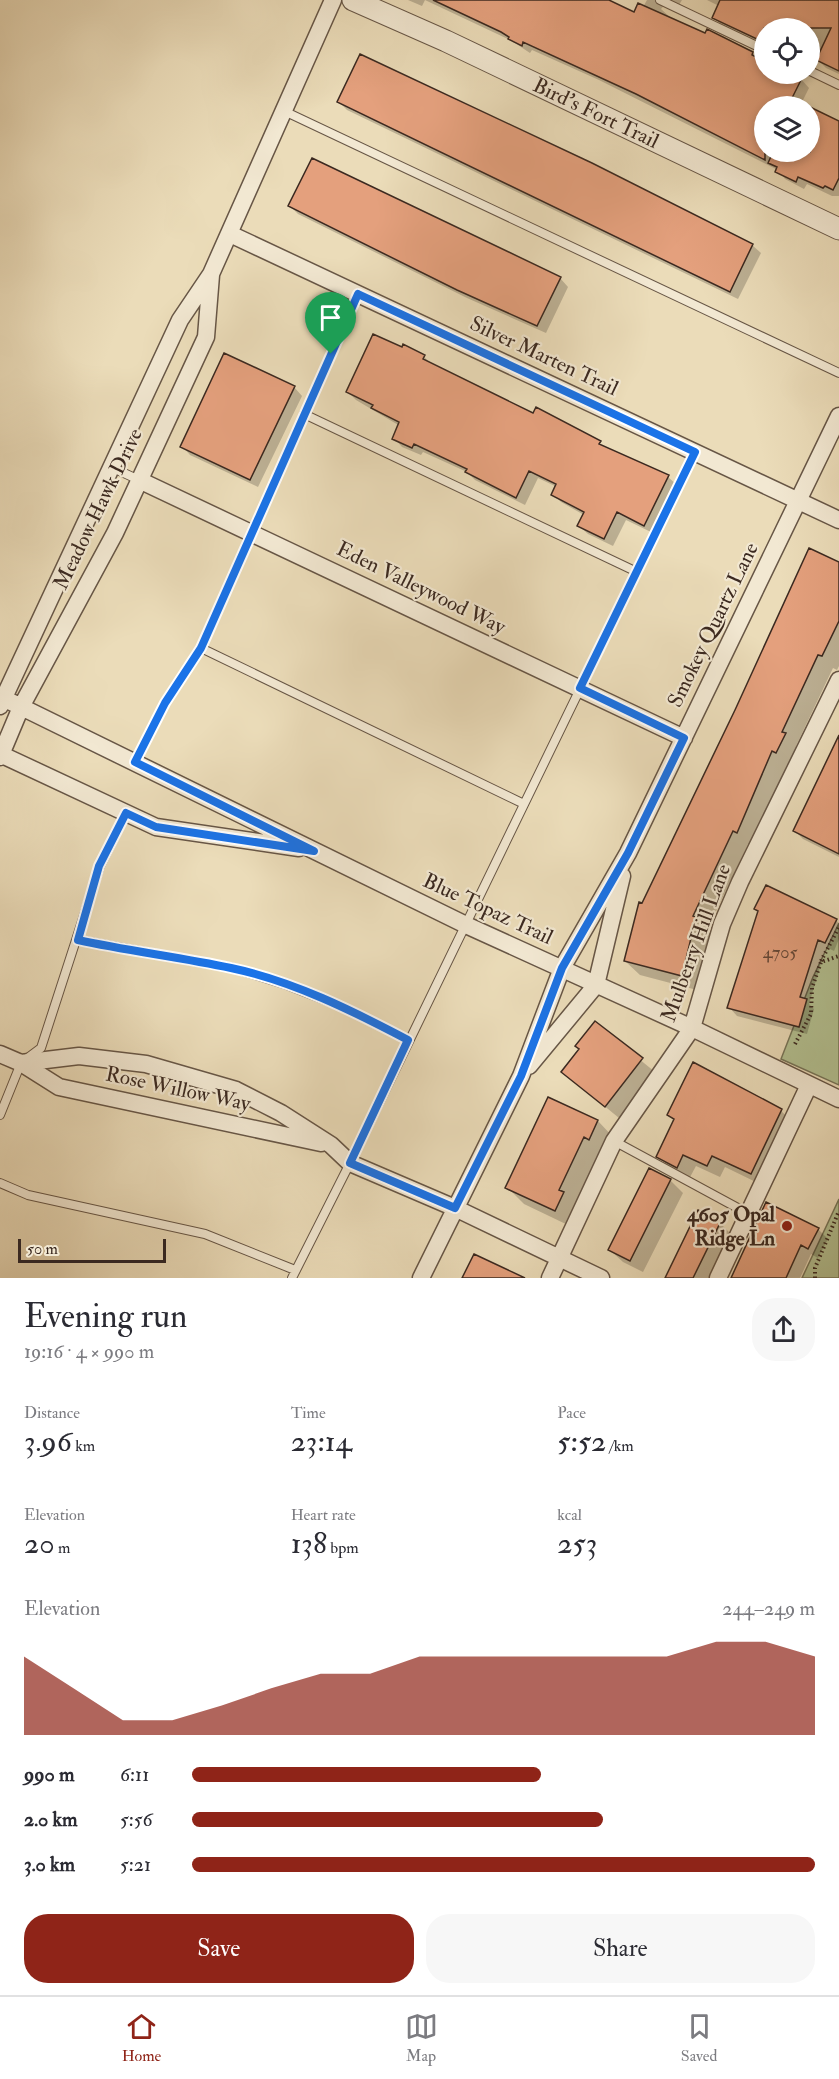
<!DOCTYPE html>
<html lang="en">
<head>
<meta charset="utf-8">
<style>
	:root { --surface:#fff; --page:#f7f7f7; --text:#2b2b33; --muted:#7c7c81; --line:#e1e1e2; --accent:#8f2418 }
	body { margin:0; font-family:"IM FELL Double Pica",serif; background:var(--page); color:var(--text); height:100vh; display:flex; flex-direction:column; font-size:22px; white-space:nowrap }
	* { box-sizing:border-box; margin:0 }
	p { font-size:20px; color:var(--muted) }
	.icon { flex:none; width:33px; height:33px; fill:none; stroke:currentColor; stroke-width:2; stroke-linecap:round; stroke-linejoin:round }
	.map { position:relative; height:1278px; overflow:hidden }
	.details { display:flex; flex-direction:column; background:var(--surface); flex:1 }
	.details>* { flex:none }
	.tools { position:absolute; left:754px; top:18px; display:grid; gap:12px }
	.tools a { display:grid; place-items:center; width:66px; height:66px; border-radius:50%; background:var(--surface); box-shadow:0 3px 9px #0003; font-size:30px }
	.scale { position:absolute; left:18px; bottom:15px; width:148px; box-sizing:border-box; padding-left:6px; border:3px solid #3b2920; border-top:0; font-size:16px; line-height:21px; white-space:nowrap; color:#3b2920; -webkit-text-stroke:4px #f2e8d2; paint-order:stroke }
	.pin { position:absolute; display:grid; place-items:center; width:51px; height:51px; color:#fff; margin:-62px -26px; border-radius:50% 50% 50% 0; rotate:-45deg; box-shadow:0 0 6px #0007 }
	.pin .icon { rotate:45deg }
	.round { display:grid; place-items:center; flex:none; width:63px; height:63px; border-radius:24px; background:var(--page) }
	.summary { display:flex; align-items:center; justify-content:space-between; height:102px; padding:0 24px }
	h1 { font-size:33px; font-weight:600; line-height:45px }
	.stats { display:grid; grid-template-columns:repeat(3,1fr); gap:9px; height:102px; padding:6px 24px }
	.stats div { display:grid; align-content:center }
	.stats b { font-size:30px; font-weight:600 }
	.stats small { font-size:16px; font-weight:400 }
	.stats p { font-size:16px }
	.chart { height:168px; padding:12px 24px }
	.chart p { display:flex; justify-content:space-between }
	.chart svg { width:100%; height:108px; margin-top:6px; fill:var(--accent); opacity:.7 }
	.primary-button { display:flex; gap:12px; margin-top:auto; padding:12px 24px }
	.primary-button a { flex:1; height:69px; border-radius:24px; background:var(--accent); color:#fff; font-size:24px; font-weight:600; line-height:69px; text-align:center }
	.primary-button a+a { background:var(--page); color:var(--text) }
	ul { padding:0 24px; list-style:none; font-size:20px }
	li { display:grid; grid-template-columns:96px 72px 1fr; align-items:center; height:45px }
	li i { height:15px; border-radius:8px; background:var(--accent) }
	.tabs { display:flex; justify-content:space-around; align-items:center; height:84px; border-top:2px solid var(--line); background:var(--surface); font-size:16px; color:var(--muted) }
	.tabs a { display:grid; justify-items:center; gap:3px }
	.tabs .on { color:var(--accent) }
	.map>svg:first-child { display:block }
	.green { fill:#b3c192; stroke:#777559; stroke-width:1.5 }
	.shadow { fill:#0003 }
	.building { fill:#e4a07d; stroke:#3b2920; stroke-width:1.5 }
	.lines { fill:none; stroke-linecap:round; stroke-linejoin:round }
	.service-casing { stroke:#675646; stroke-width:10 }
	.minor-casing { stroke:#675646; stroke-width:19 }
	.tertiary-casing { stroke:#675646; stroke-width:23 }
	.path { stroke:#3b2920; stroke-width:4; stroke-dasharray:1.5 3; stroke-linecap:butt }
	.service { stroke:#f2e8d2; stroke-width:8 }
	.minor { stroke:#f2e8d2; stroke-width:16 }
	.tertiary { stroke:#f2e8d2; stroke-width:21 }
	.route-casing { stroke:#fff; stroke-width:12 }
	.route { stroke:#1a73e8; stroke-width:8 }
	.poi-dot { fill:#8f2418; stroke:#f2e8d2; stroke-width:2 }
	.labels { text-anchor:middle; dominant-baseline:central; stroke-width:4.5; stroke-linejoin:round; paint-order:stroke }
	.number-label { font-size:18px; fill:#654737 }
	.street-label { font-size:21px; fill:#3b2920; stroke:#f2e8d2 }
	.poi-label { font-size:21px; font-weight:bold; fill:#3b2920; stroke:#f2e8d2; text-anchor:end }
</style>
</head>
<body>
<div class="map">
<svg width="839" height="1278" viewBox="0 0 839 1278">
	<rect width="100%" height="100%" fill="#ebdcb9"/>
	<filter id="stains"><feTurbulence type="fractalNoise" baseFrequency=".00333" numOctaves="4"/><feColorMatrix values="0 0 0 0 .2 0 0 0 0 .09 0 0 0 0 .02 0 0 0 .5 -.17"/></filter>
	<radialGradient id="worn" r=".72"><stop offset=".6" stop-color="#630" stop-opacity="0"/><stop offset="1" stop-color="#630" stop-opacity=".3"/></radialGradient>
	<path class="green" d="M839 923V1085L781 1059 813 977Z
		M839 1199V1278H802Z"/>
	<path class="shadow" d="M408 0H607L635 14 643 7 647 0H682L679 5 668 1 661 9 673 20 706 35 752 53 765 63V74H788L801 79 809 88 801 104 806 106H765V152H810V108L839 126V196H832L807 184 804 189 785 179 778 170 599 80 532 50 530 53 512 41 425 0 422 6Z
		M707 0H839V74L826 68 818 60 822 51 810 46V28H765V46L722 26 714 17 719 6Z
		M339 102 752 245 761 253 738 299 347 110Z
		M290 206 560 278 568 287 546 333 467 298 298 214Z
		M424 357 433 365 668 477 677 485 653 533 626 520 613 546 588 534 579 526 584 515 561 502 553 494 557 487 538 478 525 505 475 480 467 472 423 452 421 455 402 447 394 438 400 426 356 400 348 392Z
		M294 387 302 396 258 487 190 455 182 446Z
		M839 563V666L837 670 833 668 796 746 799 749 791 767 787 765 752 846 748 844 707 930 710 933 697 990 640 975 625 961 643 904Z
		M839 739V857L803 839 795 831Z
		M756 909 836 920 839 924V939L834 951 826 947 809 1004 814 1009 807 1034 737 1016 729 1007 759 912Z
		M595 1023 655 1072 619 1118 563 1072 581 1049Z
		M693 1064 781 1111 794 1123 764 1186 725 1167 720 1177 696 1166 689 1179 671 1169 658 1156 675 1121 669 1115Z
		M548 1099 598 1121 614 1138 572 1227 524 1204 507 1187Z
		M670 1180 683 1193 643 1272 623 1262 610 1250Z
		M720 1223 732 1235 711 1278H669Z
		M818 1229 828 1239 818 1258 811 1254 800 1278H733Z"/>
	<path class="building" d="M433 0H609L634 12 638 3 705 33 707 29 753 52 752 55 765 62V74H792L802 78 788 106H765V160L636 94 523 42 522 46 508 39 509 37 501 32Z
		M720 0H839V71L816 60 831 28H764L759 40 712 18Z
		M360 54 592 163 753 244 730 292 337 102Z
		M810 107 839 121V178L833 190 825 186 823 188 798 177 796 182 775 172 777 167 768 163 773 152H810Z
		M312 158 561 277 537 326 457 290 288 206Z
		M373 334 402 347 403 344 425 355 423 359 533 413 536 407 601 441 599 444 669 475 644 526 617 512 604 539 577 526 584 512 551 495 556 484 529 471 516 498 465 472 467 469 414 444 412 448 392 439 399 422 371 408 373 405 346 392Z
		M224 353 295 386 250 480 180 447Z
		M809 548 839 562V621L822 656 818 655 782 732 786 733 776 753 772 751 737 833 733 831 693 916 696 917 682 976 624 961 639 902 642 903 735 710Z
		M839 735V854L793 831Z
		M766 885 837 919 825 943 818 940 800 997 807 999 799 1027 727 1008 758 911 754 909Z
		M595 1021 643 1058 605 1107 561 1072 579 1049 575 1046Z
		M693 1062 782 1109 751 1174 712 1156 707 1166 683 1155 677 1168 656 1157 674 1119 667 1115Z
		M548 1097 598 1120 589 1140 584 1137 559 1190 564 1192 555 1211 505 1188Z
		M649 1168 671 1179 630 1261 608 1250Z
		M766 1202 819 1228 808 1249 801 1245 786 1278H731Z
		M698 1210 721 1221 693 1278H665Z
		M474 1254 525 1278H462Z"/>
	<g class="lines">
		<g class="service-casing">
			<path id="service" d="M660 0 765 50
				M810 71 839 85
				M284 111 839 373
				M304 414 637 572
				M111 467 139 480
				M201 648 524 804
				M135 763 165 703 201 648 358 294
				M78 940 233 968 287 985 338 1005 408 1040
				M0 1115 21 1063 41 1048 100 866 126 813
				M614 1141 747 1213
				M0 1183 28 1195 205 1234 295 1270
				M292 1278 350 1163 695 452"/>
		</g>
		<g class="minor-casing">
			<path id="minor" d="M230 234 839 520
				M139 480 684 738
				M3 698 466 925 692 1028 839 1099
				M0 706 180 320 211 274 333 0
				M0 754 156 827 299 848
				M0 757 21 707 115 533 206 337 211 275
				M0 1054 21 1063 59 1087 321 1143
				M21 1063 79 1056 146 1064 236 1090 281 1113 331 1145 350 1163 455 1208 601 1278
				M529 1066 596 985 622 876
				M421 1278 521 1076 562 968 628 853 839 416
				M550 1278 614 1141 692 1028 722 924 740 882 839 680
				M718 1278 809 1085"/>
		</g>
		<g class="tertiary-casing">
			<g id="tertiary">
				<path id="s1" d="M353 0 446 41 839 229"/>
			</g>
		</g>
		<path class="path" d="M821 961 839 927
			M795 1044 811 1014 812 988 821 962 839 956
			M815 1278V1268L839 1211"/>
		<use href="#service" class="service"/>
		<use href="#minor" class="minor"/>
		<use href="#tertiary" class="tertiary"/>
	</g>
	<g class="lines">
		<g class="route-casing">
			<path id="route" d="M358 294 695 452 580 688 684 738 628 853 562 968 521 1076 455 1208 350 1163 408 1040C353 1011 293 981 231 968 180 957 128 951 78 940L99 866 126 813 156 827 314 851 135 762 165 703 201 648Z"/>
		</g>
		<use href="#route" class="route"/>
	</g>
	<circle class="poi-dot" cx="787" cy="1226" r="6"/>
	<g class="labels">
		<g class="number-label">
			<text x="780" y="952">4705</text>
		</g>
		<g class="street-label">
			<text stroke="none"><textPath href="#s1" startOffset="268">Bird's Fort Trail</textPath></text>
			<text transform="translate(544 356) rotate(25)">Silver Marten Trail</text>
			<text transform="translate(98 509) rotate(-64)">Meadow Hawk Drive</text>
			<text transform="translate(421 588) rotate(26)">Eden Valleywood Way</text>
			<text transform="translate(713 625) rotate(-64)">Smokey Quartz Lane</text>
			<text transform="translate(488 909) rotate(25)">Blue Topaz Trail</text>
			<text transform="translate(696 943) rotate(-70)">Mulberry Hill Lane</text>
			<text transform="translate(178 1089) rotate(12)">Rose Willow Way</text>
		</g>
		<g class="poi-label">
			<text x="775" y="1214">4605 Opal<tspan x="775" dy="24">Ridge Ln</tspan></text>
		</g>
	</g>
	<rect width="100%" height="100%" filter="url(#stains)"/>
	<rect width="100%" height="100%" fill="url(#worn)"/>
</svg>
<div class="tools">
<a><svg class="icon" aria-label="locate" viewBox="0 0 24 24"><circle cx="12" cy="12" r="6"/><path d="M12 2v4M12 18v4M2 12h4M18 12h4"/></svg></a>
<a><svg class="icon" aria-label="layers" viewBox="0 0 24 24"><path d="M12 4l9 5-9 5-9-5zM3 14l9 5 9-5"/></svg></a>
</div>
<div class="scale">50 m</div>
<div class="pin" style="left:331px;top:354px;background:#1e9e55"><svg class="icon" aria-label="arrive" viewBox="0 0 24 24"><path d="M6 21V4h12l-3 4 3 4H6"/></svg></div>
</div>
<section class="details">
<div class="summary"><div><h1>Evening run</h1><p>19:16 · 4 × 990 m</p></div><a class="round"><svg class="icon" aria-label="share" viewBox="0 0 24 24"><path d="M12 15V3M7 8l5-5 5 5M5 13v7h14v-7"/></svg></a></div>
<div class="stats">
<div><p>Distance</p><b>3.96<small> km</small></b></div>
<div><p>Time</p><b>23:14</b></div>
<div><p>Pace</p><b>5:52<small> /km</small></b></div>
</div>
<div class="stats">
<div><p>Elevation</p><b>20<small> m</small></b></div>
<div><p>Heart rate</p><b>138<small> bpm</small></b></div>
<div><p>kcal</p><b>253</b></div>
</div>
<div class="chart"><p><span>Elevation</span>244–249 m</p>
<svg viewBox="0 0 160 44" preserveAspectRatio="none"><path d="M0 44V12L10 25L20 38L30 38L40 32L50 25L60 19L70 19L80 12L90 12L100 12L110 12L120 12L130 12L140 6L150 6L160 12V44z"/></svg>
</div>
<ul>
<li><b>990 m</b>6:11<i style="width:56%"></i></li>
<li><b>2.0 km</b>5:56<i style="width:66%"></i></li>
<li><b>3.0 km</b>5:21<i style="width:100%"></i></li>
</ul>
<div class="primary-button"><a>Save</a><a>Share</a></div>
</section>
<nav class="tabs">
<a class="on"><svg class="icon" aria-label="home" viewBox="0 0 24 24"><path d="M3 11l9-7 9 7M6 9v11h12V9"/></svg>Home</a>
<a><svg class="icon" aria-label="map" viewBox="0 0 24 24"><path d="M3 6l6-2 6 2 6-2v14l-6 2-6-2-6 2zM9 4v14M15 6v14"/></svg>Map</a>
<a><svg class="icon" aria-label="saved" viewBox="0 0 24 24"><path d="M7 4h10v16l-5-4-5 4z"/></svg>Saved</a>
</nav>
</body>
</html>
